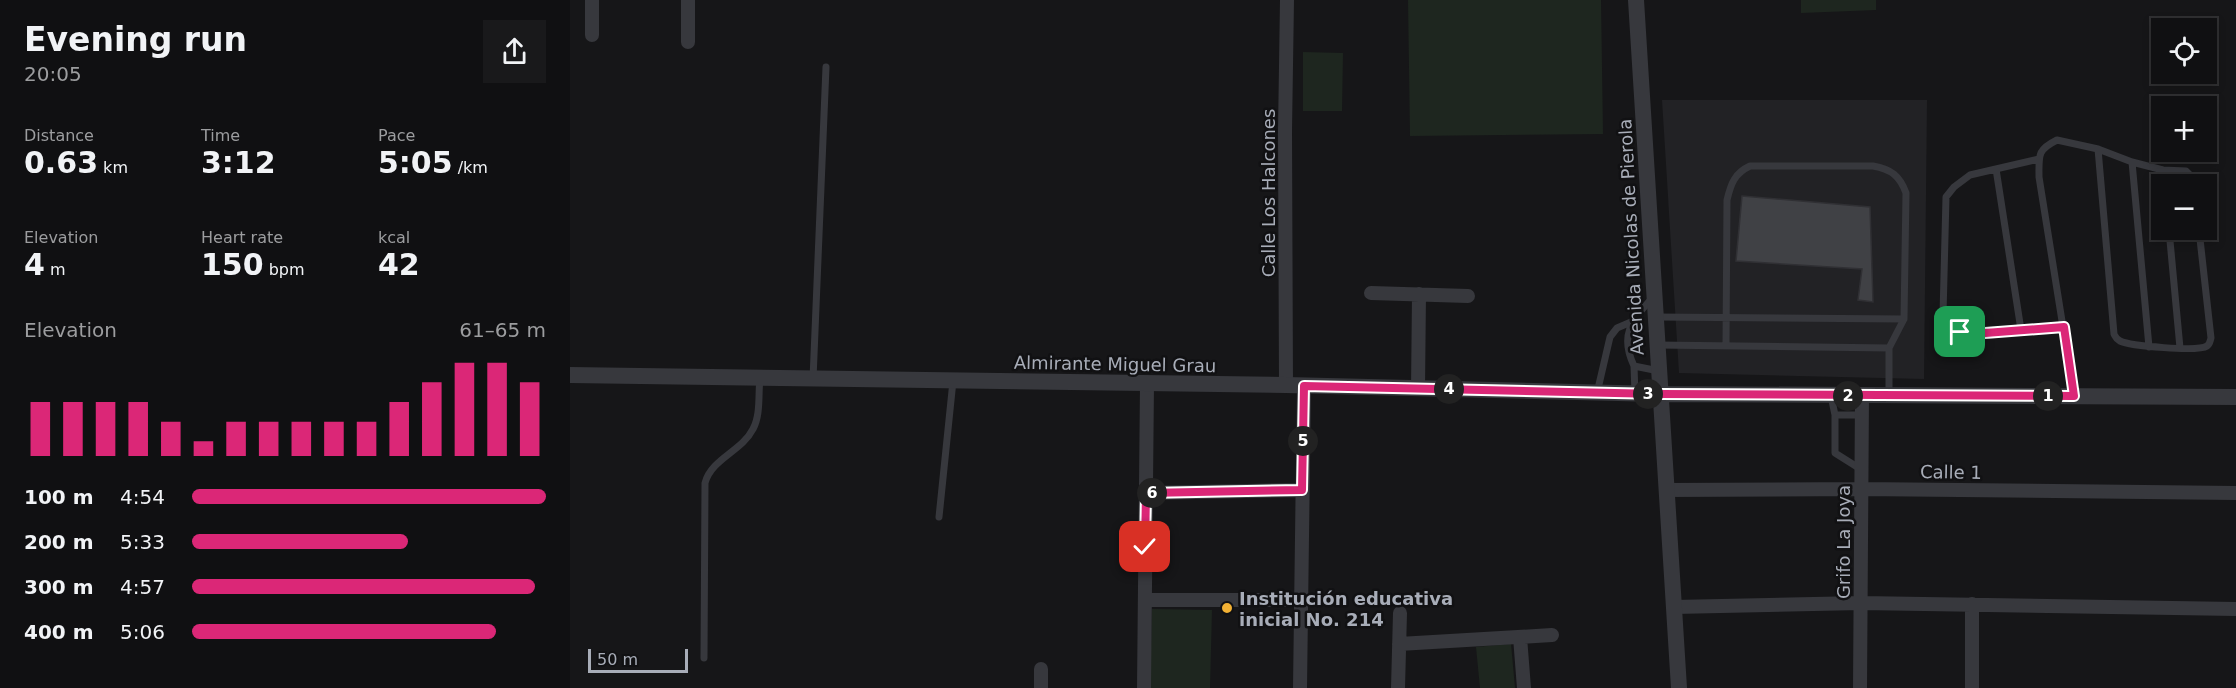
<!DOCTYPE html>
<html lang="en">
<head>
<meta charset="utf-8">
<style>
	:root { --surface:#101012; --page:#19191b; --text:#f1f3f6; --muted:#9c9d9f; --line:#303032; --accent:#db2777 }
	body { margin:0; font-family:"DejaVu Sans",sans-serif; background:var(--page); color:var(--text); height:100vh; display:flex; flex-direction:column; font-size:22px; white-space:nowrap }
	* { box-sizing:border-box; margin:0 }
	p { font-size:20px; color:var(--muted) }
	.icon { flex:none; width:33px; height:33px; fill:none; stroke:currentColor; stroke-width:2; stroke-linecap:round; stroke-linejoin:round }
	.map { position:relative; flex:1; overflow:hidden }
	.details { display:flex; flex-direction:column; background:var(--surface); width:570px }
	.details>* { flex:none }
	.buttons { position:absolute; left:1581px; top:18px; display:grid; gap:12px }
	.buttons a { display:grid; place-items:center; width:66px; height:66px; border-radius:0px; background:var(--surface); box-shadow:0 3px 9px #0003,0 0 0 2px var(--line); font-size:30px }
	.scale { position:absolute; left:18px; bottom:15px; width:100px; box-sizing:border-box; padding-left:6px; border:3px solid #a8adb8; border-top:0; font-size:16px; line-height:21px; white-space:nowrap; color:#a8adb8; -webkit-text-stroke:4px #111113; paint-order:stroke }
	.pin { position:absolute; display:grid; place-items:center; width:51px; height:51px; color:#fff; margin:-26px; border-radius:12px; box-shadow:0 3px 9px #0006 }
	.km { position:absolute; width:30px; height:30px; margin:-15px; border-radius:50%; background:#222; color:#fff; font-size:16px; line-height:30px; text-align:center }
	.round { display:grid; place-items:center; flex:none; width:63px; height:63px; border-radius:0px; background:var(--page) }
	.head { display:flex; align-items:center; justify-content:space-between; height:102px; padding:0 24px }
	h1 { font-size:33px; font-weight:600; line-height:45px }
	.figures { display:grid; grid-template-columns:repeat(3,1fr); gap:9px; height:102px; padding:6px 24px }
	.figures div { display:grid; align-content:center }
	.figures b { font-size:30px; font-weight:600 }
	.figures small { font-size:16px; font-weight:400 }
	.figures p { font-size:16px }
	.chart { height:168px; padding:12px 24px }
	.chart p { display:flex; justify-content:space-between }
	.chart svg { width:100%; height:108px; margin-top:6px; stroke:var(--accent); stroke-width:6 }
	ul { padding:0 24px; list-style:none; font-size:20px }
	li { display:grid; grid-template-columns:96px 72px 1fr; align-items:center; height:45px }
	li i { height:15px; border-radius:8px; background:var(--accent) }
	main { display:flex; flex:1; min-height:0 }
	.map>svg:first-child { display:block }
	.built { fill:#222225 }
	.green { fill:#1e261f }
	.building { fill:#404145; stroke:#303034; stroke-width:1.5 }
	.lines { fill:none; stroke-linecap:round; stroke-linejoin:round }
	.service { stroke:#37383d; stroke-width:7 }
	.minor { stroke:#37383d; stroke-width:14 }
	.tertiary { stroke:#37383d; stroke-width:16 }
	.route-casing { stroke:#fff; stroke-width:12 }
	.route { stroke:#db2777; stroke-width:8 }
	.poi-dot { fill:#f2b134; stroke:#111113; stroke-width:2 }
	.labels { text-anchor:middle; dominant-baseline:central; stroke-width:5; stroke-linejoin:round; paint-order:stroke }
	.street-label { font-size:18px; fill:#a8adb8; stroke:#111113 }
	.poi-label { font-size:18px; font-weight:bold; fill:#a8adb8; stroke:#111113; text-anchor:start }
</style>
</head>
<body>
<main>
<section class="details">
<div class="head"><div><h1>Evening run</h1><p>20:05</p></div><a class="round"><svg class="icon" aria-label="share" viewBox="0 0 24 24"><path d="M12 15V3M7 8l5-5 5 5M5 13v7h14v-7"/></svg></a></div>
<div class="figures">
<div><p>Distance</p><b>0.63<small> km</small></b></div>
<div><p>Time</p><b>3:12</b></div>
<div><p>Pace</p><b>5:05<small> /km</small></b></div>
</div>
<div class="figures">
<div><p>Elevation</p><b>4<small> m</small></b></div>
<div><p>Heart rate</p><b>150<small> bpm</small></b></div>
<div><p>kcal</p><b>42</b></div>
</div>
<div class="chart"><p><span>Elevation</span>61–65 m</p>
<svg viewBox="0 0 160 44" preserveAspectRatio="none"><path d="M5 44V22M15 44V22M25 44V22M35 44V22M45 44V30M55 44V38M65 44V30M75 44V30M85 44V30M95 44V30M105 44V30M115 44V22M125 44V14M135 44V6M145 44V6M155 44V14"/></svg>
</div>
<ul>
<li><b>100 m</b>4:54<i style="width:100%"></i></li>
<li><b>200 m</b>5:33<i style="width:61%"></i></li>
<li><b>300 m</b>4:57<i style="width:97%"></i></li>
<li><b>400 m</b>5:06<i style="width:86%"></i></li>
</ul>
</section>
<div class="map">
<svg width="1666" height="688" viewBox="0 0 1666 688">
	<rect width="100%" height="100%" fill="#161618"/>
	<path class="built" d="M1092 100H1357L1354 379 1109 373Z"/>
	<path class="green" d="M838 0H1031L1033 134 840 136Z
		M1231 0H1306V10L1231 13Z
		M733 52 773 53 772 111H733Z
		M582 609 642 610 640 688H580Z
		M941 644 945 688H910L906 647Z"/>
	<path class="building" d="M1172 196 1300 207 1303 302 1288 300 1292 269 1166 261Z"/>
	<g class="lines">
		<path class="service" d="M1528 149 1544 334C1546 338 1546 339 1550 341 1560 346 1628 352 1637 346 1640 344 1640 341 1641 338L1629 230
			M1469 159 1400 175 1384 187 1376 197 1373 315 1377 326 1390 331 1402 334 1494 328
			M1562 162 1579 347
			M1426 169 1451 330
			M1593 170 1594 184
			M1599 230 1610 348
			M1083 297C1062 321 1049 334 1064 366L1089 371
			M1086 317 1334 319
			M1087 345 1319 348
			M1156 345 1157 200C1161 183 1165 173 1180 166H1303C1321 169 1330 176 1336 193L1334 319 1319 348V396
			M1064 366 1065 394
			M243 379 256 67
			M1027 393 1040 337 1047 328 1061 322
			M1261 396 1265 415V453L1292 470
			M1504 396 1469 177C1469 155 1467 150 1487 140L1528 149 1562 162 1593 170 1616 171 1624 179 1625 184
			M1265 415H1292
			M369 517 383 381
			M134 658 135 483C141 459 172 451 183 429 191 414 188 394 190 378"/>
		<path class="minor" d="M22 35V0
			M118 42V0
			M801 293 898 296
			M716 385 715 131 717 0
			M848 389 849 294
			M1096 490 1291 489 1666 493
			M576 493 732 490
			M575 600H731
			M1402 604V688
			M1104 607 1291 603 1666 609
			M950 637 954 688
			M829 644 982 635
			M471 688V669
			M574 688 577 384
			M730 688 734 386
			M828 688 830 613
			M1290 688 1292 396"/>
		<path class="tertiary" d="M1066 0 1109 688
			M0 375 716 385 1090 394 1666 397"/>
	</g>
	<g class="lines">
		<g class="route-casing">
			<path id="route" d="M575 547 576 493 732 490 734 386 1090 394 1504 396 1494 327 1402 334 1390 332"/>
		</g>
		<use href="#route" class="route"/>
	</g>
	<circle class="poi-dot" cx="657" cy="608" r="6"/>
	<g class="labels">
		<g class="street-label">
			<text transform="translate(698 193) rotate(-90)">Calle Los Halcones</text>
			<text transform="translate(1061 237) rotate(-93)">Avenida Nicolas de Pierola</text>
			<text transform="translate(545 364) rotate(1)">Almirante Miguel Grau</text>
			<text transform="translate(1381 472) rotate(1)">Calle 1</text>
			<text transform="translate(1273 542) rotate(-90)">Grifo La Joya</text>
		</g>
		<g class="poi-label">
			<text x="669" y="598">Institución educativa<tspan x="669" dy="21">inicial No. 214</tspan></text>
		</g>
	</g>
</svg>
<div class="buttons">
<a><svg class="icon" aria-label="locate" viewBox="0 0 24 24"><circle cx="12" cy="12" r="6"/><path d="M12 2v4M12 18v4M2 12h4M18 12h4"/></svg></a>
<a>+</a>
<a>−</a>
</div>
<div class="scale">50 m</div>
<div class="pin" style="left:1390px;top:332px;background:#1e9e55"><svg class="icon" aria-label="arrive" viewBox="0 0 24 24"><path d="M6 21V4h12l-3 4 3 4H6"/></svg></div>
<div class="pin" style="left:575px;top:547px;background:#d93025"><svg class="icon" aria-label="check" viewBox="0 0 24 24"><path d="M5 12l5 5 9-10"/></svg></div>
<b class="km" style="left:1478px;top:396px">1</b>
<b class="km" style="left:1278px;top:396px">2</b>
<b class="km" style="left:1078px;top:394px">3</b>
<b class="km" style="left:879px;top:389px">4</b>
<b class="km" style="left:733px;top:441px">5</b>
<b class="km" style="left:582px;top:493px">6</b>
</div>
</main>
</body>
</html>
